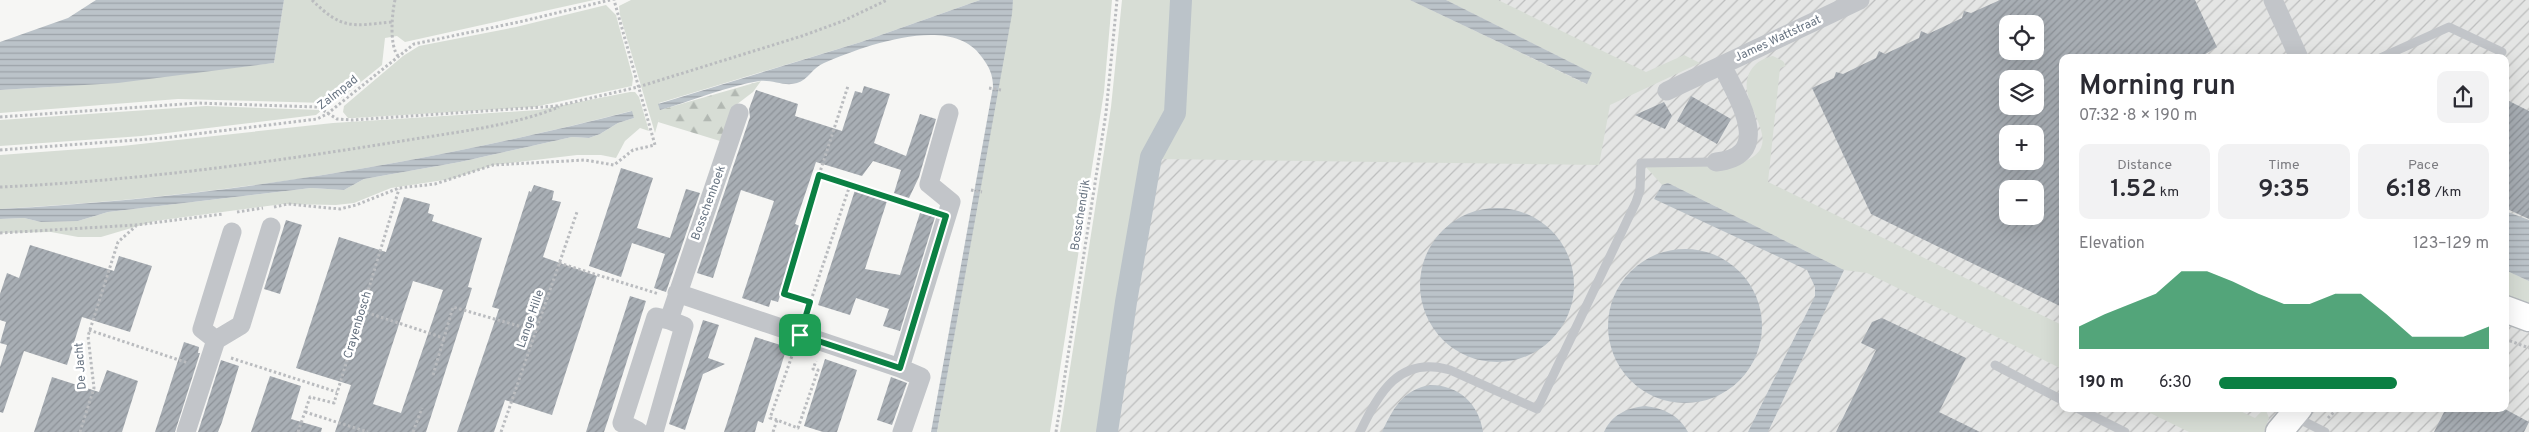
<!DOCTYPE html>
<html lang="en">
<head>
<meta charset="utf-8">
<style>
	:root { --surface:#fff; --page:#f2f2f3; --text:#2b2b33; --muted:#7c7c81; --accent:#0b8043 }
	body { margin:0; font-family:Overpass,sans-serif; background:var(--page); color:var(--text); height:100vh; display:flex; flex-direction:column; font-size:19px; white-space:nowrap }
	* { box-sizing:border-box; margin:0 }
	p { font-size:16px; color:var(--muted) }
	.icon { flex:none; width:28px; height:28px; fill:none; stroke:currentColor; stroke-width:2; stroke-linecap:round; stroke-linejoin:round }
	.map { position:relative; flex:1; overflow:hidden }
	.side { position:absolute; left:2059px; top:54px; width:450px; height:358px; display:flex; flex-direction:column; background:var(--surface); border-radius:10px; box-shadow:0 5px 20px #0002 }
	.side>* { flex:none }
	.buttons { position:absolute; left:1999px; top:15px; display:grid; gap:10px }
	.buttons a { display:grid; place-items:center; width:45px; height:45px; border-radius:10px; background:var(--surface); box-shadow:0 5px 20px #0002; font-size:25px }
	.pin { position:absolute; display:grid; place-items:center; width:42px; height:42px; color:#fff; margin:-21px; border-radius:10px; box-shadow:0 2px 8px #0006 }
	.round { display:grid; place-items:center; flex:none; width:52px; height:52px; border-radius:10px; background:var(--page) }
	.summary { display:flex; align-items:center; justify-content:space-between; height:85px; padding:0 20px }
	h1 { font-size:28px; font-weight:600; line-height:38px }
	.metrics { display:grid; grid-template-columns:repeat(3,1fr); gap:8px; height:85px; padding:5px 20px }
	.metrics div { display:grid; align-content:center; border-radius:10px; background:var(--page); text-align:center }
	.metrics b { font-size:25px; font-weight:600 }
	.metrics small { font-size:14px; font-weight:400 }
	.metrics p { font-size:14px }
	.chart { height:140px; padding:10px 20px }
	.chart p { display:flex; justify-content:space-between }
	.chart svg { width:100%; height:90px; margin-top:5px; fill:var(--accent); opacity:.7 }
	ul { padding:0 20px; list-style:none; font-size:16px }
	li { display:grid; grid-template-columns:80px 60px 1fr; align-items:center; height:38px }
	li i { height:12px; border-radius:6px; background:var(--accent) }
	.map>svg:first-child { display:block }
	.industrial { fill:url(#industrial-furrows); fill-rule:evenodd }
	.green { fill:#d7ddd5 }
	.forest { fill:url(#forest-firs) }
	.water { fill:url(#water-rules) }
	.lines { fill:none; stroke-linecap:round; stroke-linejoin:round }
	.canal { stroke:#bbc3c9; stroke-width:22 }
	.building { fill:url(#building-hatch); fill-rule:evenodd }
	.secondary-casing { stroke:#b5b9bd; stroke-width:29 }
	.path { stroke:#babcbf; stroke-width:3; stroke-dasharray:2.5 2.5; stroke-linecap:butt }
	.lane { stroke:#c2c5c9; stroke-width:9 }
	.street { stroke:#c2c5c9; stroke-width:19 }
	.secondary { stroke:#fff; stroke-width:26 }
	.route-casing { stroke:#fff; stroke-width:10 }
	.route { stroke:#0b8043; stroke-width:6 }
	.labels { text-anchor:middle; dominant-baseline:central; stroke-width:5; stroke-linejoin:round; paint-order:stroke }
	.street-label { font-size:12px; fill:#687482; stroke:#fff }
</style>
</head>
<body>
<div class="map">
<svg width="2529" height="432" viewBox="0 0 2529 432">
	<defs>
		<pattern id="industrial-furrows" width="10" height="10" patternUnits="userSpaceOnUse" patternTransform="scale(1.25)"><rect width="10" height="10" fill="#e4e5e4"/><path d="M-1 1l2-2M0 10L10 0M9 11l2-2" fill="none" stroke="#bdbebe"/></pattern>
		<pattern id="forest-firs" width="22" height="20" patternUnits="userSpaceOnUse" patternTransform="scale(1.25)"><rect width="22" height="20" fill="#d7ddd5"/><path d="M5 1l3.5 6h-7zM16 11l3.5 6h-7z" fill="#b2b8b2"/></pattern>
		<pattern id="water-rules" width="6" height="5" patternUnits="userSpaceOnUse" patternTransform="scale(1.25)"><rect width="6" height="5" fill="#bbc3c9"/><path d="M0 2.5h6" fill="none" stroke="#9ca3a9"/></pattern>
		<pattern id="building-hatch" width="6" height="6" patternUnits="userSpaceOnUse" patternTransform="scale(1.25)"><rect width="6" height="6" fill="#a8aeb4"/><path d="M-1 1l2-2M0 6l6-6M5 7l2-2" fill="none" stroke="#8d9298"/></pattern>
	</defs>
	<rect width="100%" height="100%" fill="#f6f6f4"/>
	<path class="industrial" d="M1182 0H2529V432H1088ZM2008 24H2035V51H2008ZM2062 58H2505V408H2062ZM2008 79H2035V106H2008ZM2008 134H2035V161H2008ZM2008 189H2035V216H2008Z"/>
	<path class="green" d="M284 0H594L405 42 397 36 385 38 382 65 341 98 326 103 178 99 0 113V90L50 87 274 63Z
		M631 0H980L861 42 659 103 661 112 655 133 620 15 619 6Z
		M1013 0H1112L1104 92 1050 432H937Z
		M1122 0H1176C1175 32 1178 77 1171 108 1167 125 1153 135 1148 152L1113 345 1100 432H1060L1111 107Z
		M1188 0H1410L1586 84 1592 73 1446 0H1498L1646 72 1684 55 1700 63 1610 105 1599 165 1157 159 1177 128 1186 100Z
		M606 5 616 15 633 78 632 86 534 107 354 118H348L343 112 344 106 403 56 419 46 516 27Z
		M1773 56 1783 61 1786 66 1780 68 1768 182 2062 325V369L1867 273 1844 270 1668 183 1662 185 1645 166 1733 165C1800 148 1729 103 1751 70 1756 62 1764 58 1773 56Z
		M630 92H635L639 97 649 131 640 128 625 141 616 158 601 155H577L493 165 451 179 391 188 354 203 336 205 283 204 155 221 101 237H78L51 232 0 233V219L24 218 41 222 78 221 108 212 311 188 344 190 364 179 460 162 572 137 589 138 600 134 618 123 634 118 631 111C424 164 214 198 0 209V155L122 146 333 123 538 110Z
		M206 106 322 110 316 115 142 136 0 146V120Z
		M2505 270 2529 281V305L2505 295Z
		M2140 408H2234L2255 418 2265 408 2269 418 2264 432H2189Z"/>
	<path class="forest" d="M761 81 753 92 732 108 720 141 658 122 660 110Z"/>
	<path class="water" d="M96 0H284L274 63 118 83 0 90V42L68 18Z
		M980 0H1013L1012 14 937 432H931L993 87C993 75 989 66 981 56 950 13 862 47 824 63 813 67 808 80 797 83 784 87 772 79 759 81 728 86 691 101 660 110L658 104 861 42Z
		M1410 0H1446L1592 73 1587 84Z
		M632 111 634 118 618 123 600 134 589 138 572 137 460 162 364 179 344 190 311 188 108 212 78 221 41 222 24 218 0 219V209C214 198 424 164 632 111Z
		M1668 183 1844 270 1768 432H1748L1815 296V287L1807 270 1654 199 1662 185Z
		M1420 285a77 77 0 1 1 154 0a77 77 0 1 1-154 0Z
		M2505 211 2529 220V281L2505 270Z
		M1608 326a77 77 0 1 1 154 0a77 77 0 1 1-154 0Z
		M1430 385C1459 385 1479 404 1483 432H1382C1393 409 1402 390 1430 385Z
		M1645 406C1663 408 1679 415 1688 432H1604C1612 415 1626 408 1645 406Z"/>
	<g class="lines">
		<path class="canal" d="M1107 432 1126 302 1151 157 1175 113 1181 0"/>
	</g>
	<path class="building" d="M2000 0H2195L2217 47 2199 58H2062V307L1871 214 1812 88 1834 78 1836 72 1843 74 1876 58 1879 51 1885 54 1919 38 1921 31 1928 34 1962 18 1964 11 1971 13ZM2008 24H2035V51H2008ZM2008 79H2035V106H2008ZM2008 134H2035V161H2008ZM2008 189H2035V216H2008Z
		M864 86 890 94 874 143 906 156 920 114 936 119 919 177 909 198 894 193 901 170 873 161 862 176 816 162 795 224 802 227 778 302 771 300 769 307 742 298 774 201 741 190 713 278 697 273 750 117 749 109 756 90 798 104 795 116 842 131 855 91 862 93Z
		M1691 96 1731 119 1717 144 1677 121Z
		M2505 99 2529 111V219L2505 208Z
		M1664 102 1672 116 1665 129 1635 115Z
		M621 168 653 178 637 228 670 238 686 189 700 193 666 292 654 288 665 254 632 243 621 277 589 266Z
		M534 185 554 191 552 200 561 202 543 257 597 276 552 415 505 400 494 432H457L499 309 492 307 529 191 531 192Z
		M855 190 887 201 865 269 900 275 920 213 935 217 900 331 883 326 889 309 856 298 850 315 818 305Z
		M404 197 430 204 428 213 434 215 432 221 482 238 468 287 472 288 426 432H335L351 385 296 368 339 237 386 252ZM413 281 443 290 401 413 373 404Z
		M286 220 302 225 280 294 264 289Z
		M30 245 114 271 119 256 152 266 130 332 82 317 67 365 24 351 3 413 0 412V367L7 345 0 343 6 322 0 320V294L7 273 19 278Z
		M630 296 646 301 612 408 604 432H586Z
		M1882 318 1966 358 1939 412 1980 432H1836L1876 350 1861 343 1872 322Z
		M703 320 719 325 708 358 725 364 703 374 685 430 669 424Z
		M755 337 787 347 763 423 758 421 755 432H724Z
		M184 342 199 347 198 353H200L175 432H155Z
		M825 359 857 370 837 432H823L804 426Z
		M221 360 239 366 222 422 218 432H198Z
		M107 370 138 381 122 432H34L52 377 99 392Z
		M270 376 301 386 291 419 322 428 321 432H251Z
		M891 377 907 383 892 425 877 420Z
		M2446 408H2503L2529 422 2524 432H2434Z"/>
	<g class="lines">
		<g class="secondary-casing">
			<path id="secondary" d="M2505 309 2529 318
				M2279 432 2299 408"/>
		</g>
		<path class="path" d="M312 0C342 30 352 26 392 22
			M395 0C392 13 389 45 398 56
			M989 88 1001 90
			M0 117 198 103 318 107 337 119 352 120 557 106 638 87 802 36 843 21 887 0
			M0 150 163 138 317 119 327 114 414 44 519 22 610 0
			M850 185 928 210
			M0 187C133 181 265 163 396 142 448 133 510 127 559 107
			M971 190 982 192
			M274 207 288 204 340 209 356 205 399 188 435 184 493 165 585 160 614 165 633 150 655 145 614 0
			M237 212 263 208
			M0 233 136 225 223 214
			M559 263 659 294
			M810 302 784 294 819 175
			M362 311 444 338 453 307 536 331
			M806 315 850 185 819 175 848 86
			M89 330 188 363
			M2505 339 2529 348
			M231 358 337 392
			M433 375 444 338
			M305 412 368 432
			M2328 418 2338 408
			M777 420 770 418 793 353
			M80 432 94 388 88 336 118 242 136 226
			M298 432 310 397 334 403 399 189
			M413 432 422 408
			M501 432 577 212
			M773 432 777 420 798 428 818 370 813 369 816 361
			M1056 432 1106 113 1117 0"/>
		<path class="lane" d="M2380 58 2449 27 2502 52
			M1995 365 2062 400
			M2077 408 2125 432
			M2295 417 2325 432
			M1360 432C1379 393 1399 355 1450 370L1537 409 1636 202 1640 190 1641 163 1716 162"/>
		<path class="street" d="M2273 0 2299 58
			M1667 91 1860 0
			M1716 162C1776 156 1737 97 1722 65
			M232 232 202 329 216 340 241 325 271 227
			M677 293 900 368
			M638 431 622 423 656 317 669 320
			M186 432 216 340
			M654 432 684 326 669 320 739 113
			M902 432 921 377 900 368 951 202 929 184 949 113"/>
		<use href="#secondary" class="secondary"/>
	</g>
	<g class="lines">
		<g class="route-casing">
			<path id="route" d="M819 175 946 216 900 368 800 335 810 302 784 294Z"/>
		</g>
		<use href="#route" class="route"/>
	</g>
	<g class="labels">
		<g class="street-label">
			<text transform="translate(1778 39) rotate(-25)">James Wattstraat</text>
			<text transform="translate(338 93) rotate(-38)">Zalmpad</text>
			<text transform="translate(709 203) rotate(-70)">Bosschenhoek</text>
			<text transform="translate(1081 215) rotate(-81)">Bosschendijk</text>
			<text transform="translate(531 319) rotate(-71)">Lange Hille</text>
			<text transform="translate(358 325) rotate(-73)">Crayenbosch</text>
			<text transform="translate(81 366) rotate(-94)">De Jacht</text>
		</g>
	</g>
</svg>
<div class="buttons">
<a><svg class="icon" aria-label="locate" viewBox="0 0 24 24"><circle cx="12" cy="12" r="6"/><path d="M12 2v4M12 18v4M2 12h4M18 12h4"/></svg></a>
<a><svg class="icon" aria-label="layers" viewBox="0 0 24 24"><path d="M12 4l9 5-9 5-9-5zM3 14l9 5 9-5"/></svg></a>
<a>+</a>
<a>−</a>
</div>
<div class="pin" style="left:800px;top:335px;background:#1e9e55"><svg class="icon" aria-label="arrive" viewBox="0 0 24 24"><path d="M6 21V4h12l-3 4 3 4H6"/></svg></div>
<section class="side">
<div class="summary"><div><h1>Morning run</h1><p>07:32 · 8 × 190 m</p></div><a class="round"><svg class="icon" aria-label="share" viewBox="0 0 24 24"><path d="M12 15V3M7 8l5-5 5 5M5 13v7h14v-7"/></svg></a></div>
<div class="metrics">
<div><p>Distance</p><b>1.52<small> km</small></b></div>
<div><p>Time</p><b>9:35</b></div>
<div><p>Pace</p><b>6:18<small> /km</small></b></div>
</div>
<div class="chart"><p><span>Elevation</span>123–129 m</p>
<svg viewBox="0 0 160 44" preserveAspectRatio="none"><path d="M0 44V33L10 27L20 22L30 17L40 6L50 6L60 11L70 17L80 22L90 22L100 17L110 17L120 27L130 38L140 38L150 38L160 33V44z"/></svg>
</div>
<ul>
<li><b>190 m</b>6:30<i style="width:66%"></i></li>
</ul>
</section>
</div>
</body>
</html>
